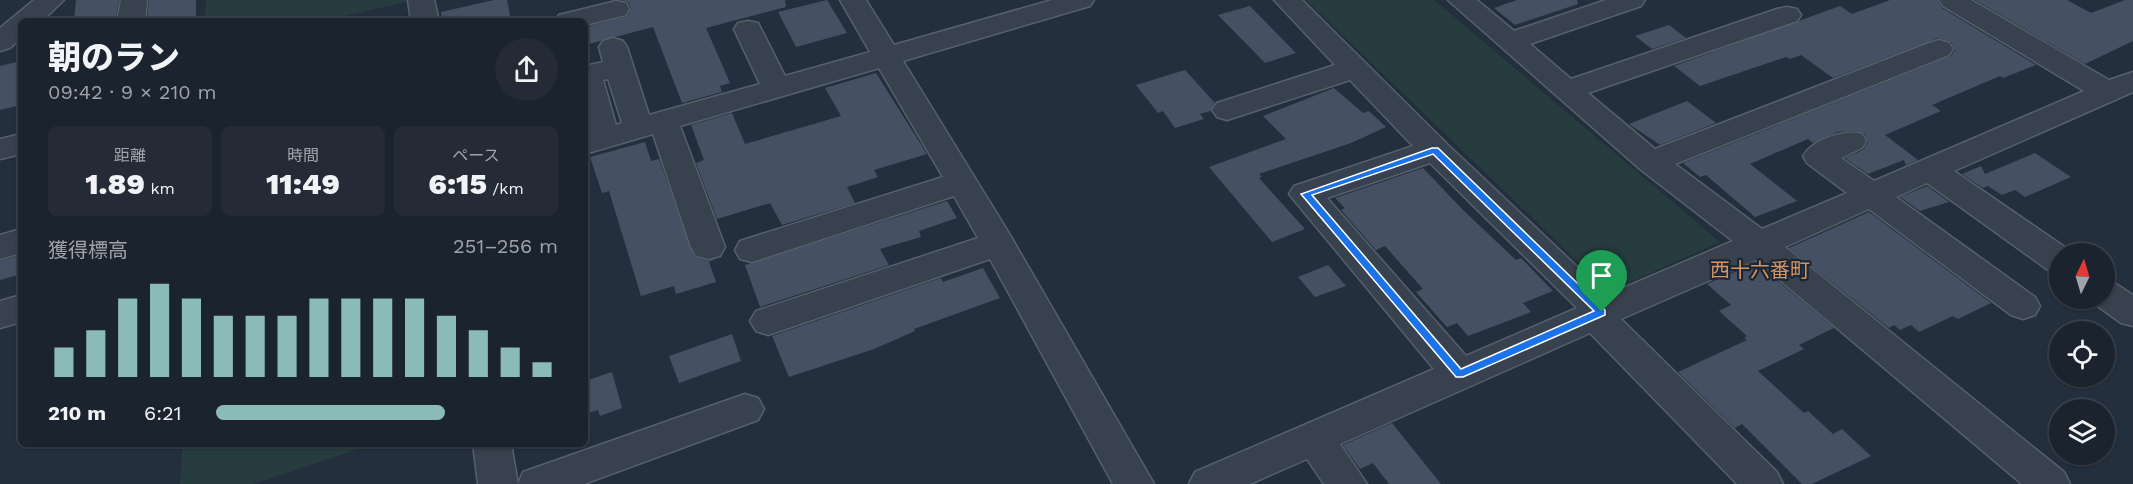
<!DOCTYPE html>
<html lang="ja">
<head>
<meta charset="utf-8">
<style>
	:root { --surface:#1b232e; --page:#242b36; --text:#f1f3f6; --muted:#a0a4aa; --line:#39404a; --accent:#8bbbb9 }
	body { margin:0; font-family:"Work Sans","Noto Sans JP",sans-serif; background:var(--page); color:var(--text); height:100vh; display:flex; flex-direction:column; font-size:22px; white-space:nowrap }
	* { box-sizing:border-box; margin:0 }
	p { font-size:20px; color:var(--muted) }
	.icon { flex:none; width:33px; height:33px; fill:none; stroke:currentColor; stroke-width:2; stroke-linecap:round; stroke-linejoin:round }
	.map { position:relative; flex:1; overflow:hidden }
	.side { position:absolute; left:18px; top:18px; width:570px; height:429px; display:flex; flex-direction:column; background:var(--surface); border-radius:9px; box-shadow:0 2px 4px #0004,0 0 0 2px var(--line) }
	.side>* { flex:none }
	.needle { width:39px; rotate:5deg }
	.tools { position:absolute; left:2049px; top:243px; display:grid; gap:12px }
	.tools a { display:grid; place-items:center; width:66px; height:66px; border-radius:50%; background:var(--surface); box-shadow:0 2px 4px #0004,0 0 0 2px var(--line); font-size:30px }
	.pin { position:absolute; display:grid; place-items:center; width:51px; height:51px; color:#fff; margin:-62px -26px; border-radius:50% 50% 50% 0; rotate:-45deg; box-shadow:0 0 6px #0007 }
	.pin .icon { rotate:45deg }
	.round { display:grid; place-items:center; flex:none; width:63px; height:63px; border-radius:32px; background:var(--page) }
	.summary { display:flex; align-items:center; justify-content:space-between; height:102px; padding:0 30px }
	h1 { font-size:33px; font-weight:800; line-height:45px }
	.metrics { display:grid; grid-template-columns:repeat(3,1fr); gap:9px; height:102px; padding:6px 30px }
	.metrics div { display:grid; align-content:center; border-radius:9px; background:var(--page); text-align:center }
	.metrics b { font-size:30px; font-weight:800 }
	.metrics small { font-size:16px; font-weight:400 }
	.metrics p { font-size:16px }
	.chart { height:168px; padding:12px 30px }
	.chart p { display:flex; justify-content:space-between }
	.chart svg { width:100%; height:108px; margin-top:6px; stroke:var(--accent); stroke-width:6 }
	ul { padding:0 30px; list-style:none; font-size:20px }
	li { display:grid; grid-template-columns:96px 72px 1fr; align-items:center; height:45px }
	li i { height:15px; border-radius:8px; background:var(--accent) }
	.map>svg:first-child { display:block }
	.green { fill:#263c3f }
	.building { fill:#455162 }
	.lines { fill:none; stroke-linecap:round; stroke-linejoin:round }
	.minor-casing { stroke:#565f6c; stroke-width:3 }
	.minor { fill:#38414e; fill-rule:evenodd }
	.route { fill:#1a73e8; stroke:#fff; stroke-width:1.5; fill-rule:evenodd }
	.labels { text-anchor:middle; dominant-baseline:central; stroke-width:4.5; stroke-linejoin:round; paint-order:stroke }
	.quarter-label { font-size:20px; fill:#d59563; stroke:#1d2633 }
</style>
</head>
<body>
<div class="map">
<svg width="2133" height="484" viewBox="0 0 2133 484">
	<rect width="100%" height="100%" fill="#242f3e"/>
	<path class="green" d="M206 0H406V2L323 21H205Z
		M1306 0H1434L1720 242 1619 287 1599 282Z
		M183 444H373L254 484H180Z"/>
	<path class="building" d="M76 0H119L115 21H74Z
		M149 0H196V21H147Z
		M494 0H507L511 21H442L441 12Z
		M622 0H785L786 7 706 28 730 83 720 86 722 92 682 103 653 27 585 45V27L628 16 631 8 628 2Z
		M827 0 847 33 796 47 778 12Z
		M1517 0H1577L1578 4 1515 25 1494 8Z
		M1890 0H1937L1942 8 2036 65 2003 78 2000 76 1932 105 1941 111 1885 135 1918 160 1906 165 1904 160 1868 174 1845 158 1863 150 1868 142 1864 133 1855 131 1837 132 1813 143 1808 139 1750 164 1797 201 1755 217 1706 175 1700 177 1683 163 1951 56 1955 50 1951 42 1938 38 1833 78 1801 55 1790 59 1786 57 1700 86 1674 66 1840 6 1852 14Z
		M1975 0H2067L2091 13 2125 0H2133V41L2085 64Z
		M1250 6 1296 53 1265 63 1218 15Z
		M1669 25 1686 38 1652 49 1635 36Z
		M21 61V105L0 110V66Z
		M1185 70 1215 103 1210 111 1200 114 1204 119 1175 128 1163 111 1158 113 1136 85Z
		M876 73 927 154 874 170 878 177 847 187 855 203 782 225 770 203 717 219 696 163 704 160 691 125 732 113 745 144 841 116 825 88Z
		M1334 88 1363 113 1369 111 1386 127 1351 143 1259 174 1262 177 1259 178 1305 229 1272 242 1209 167 1286 139 1263 116Z
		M1687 101 1716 123 1660 145 1629 124Z
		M645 142 651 161 659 159 694 257 707 261 716 259 709 262 716 282 676 294 674 286 641 296 609 191 602 193 590 157Z
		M2035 153 2071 177 2025 197 2015 190 2002 195 1988 186 1983 188 1962 174 1981 166 1985 174Z
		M1423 168 1463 210 1516 260 1521 258 1553 291 1523 303 1531 312 1468 336 1457 323 1447 327 1416 292 1423 289 1385 246 1376 250 1341 210 1345 208 1335 198Z
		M1927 186 1949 202 1920 211 1900 197Z
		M947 201 957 218 919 231 921 237 880 249 889 265 760 307 745 265Z
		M1869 212 1991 303 1958 319 1953 316 1919 332 1911 325 1900 330 1894 325 1889 328 1789 248Z
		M21 255V274L0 280V261Z
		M1756 263 1834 328 1799 345 1804 349 1758 371 1804 413 1808 411 1833 434 1842 429 1871 456 1812 484H1802L1742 424 1735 428 1678 372 1747 340 1744 338 1747 336 1719 311 1731 305 1707 284Z
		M1328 265 1346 286 1315 297 1298 277Z
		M983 268 1000 298 914 329 915 331 874 349 789 377 772 336 941 278 943 282Z
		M732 334 741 361 679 383 669 356Z
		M612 372 622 408 600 416 598 410 585 414V381Z
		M1392 423 1441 484H1389L1373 463 1360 469 1343 445Z"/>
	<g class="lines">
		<g class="minor-casing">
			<path id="minor" d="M34 0H64L42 21H21V38L10 48 0 51V28Z
				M121 0H147L145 21H117Z
				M408 0H434L439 21H411Z
				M840 0H866L894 45 1052 0H1094L1090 6 903 61 1010 235 1154 484H1113L990 259 768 335 756 331 750 321 756 311 978 238 954 196 752 262 740 259 735 250 740 241 943 177 879 68 680 126 725 247 720 256 708 259 696 256 691 247 653 134 585 154V134L588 133 585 120V66L603 62 599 47 603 41 613 38 623 41 627 47 649 115 760 84 734 29 738 23 748 21 758 23 785 76 870 52ZM608 79 622 123 616 125 603 80Z
				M1274 0H1302L1446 143 1607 295 1733 241 1640 169 1448 0H1477L1514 31 1606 0H1645L1641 6 1530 44 1571 79 1777 9 1787 7 1797 9 1801 15 1797 21 1588 93 1655 149 1929 43 1939 40 1949 43 1953 49 1949 55 1675 164 1762 229 1847 193 1807 163 1803 156C1812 140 1844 129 1862 134L1866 141 1862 148 1841 158 1874 181 2084 91 1943 6 1939 0H1971L2109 80 2133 72V92L1954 171 2072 252 2060 254V273L2048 270 1927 183 1896 197 2035 297 2040 306 2035 315 2023 319 2011 315 1869 209 1785 247 2064 472 2070 484H2022L1756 260 1621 319 1777 472 1783 484H1737L1590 333 1340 444 1367 484H1324L1307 459 1250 484H1189L1195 472 1434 369 1289 194 1294 186 1413 146 1350 80 1227 120 1217 117 1212 110 1217 103 1335 65ZM1430 163 1577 308 1466 356 1327 198Z
				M616 1 626 3 629 9 626 15 585 25V21H555L559 15Z
				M21 134V154L0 159V139Z
				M21 229V253L0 259V235Z
				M2104 280 2116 284 2133 295V326L2121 323 2092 302 2090 298H2104Z
				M21 295V322L0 328V301Z
				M745 394 758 398 764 409 758 420 584 484H478L473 444H511L518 484 523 472Z"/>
		</g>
		<use href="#minor" class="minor"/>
	</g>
	<path class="route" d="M1432 148H1438L1605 310V315L1463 377H1456L1301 194ZM1433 154 1594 311 1461 369 1312 195Z"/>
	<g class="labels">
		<g class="quarter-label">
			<text x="1760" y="270">西十六番町</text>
		</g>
	</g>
</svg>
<div class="tools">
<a><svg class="needle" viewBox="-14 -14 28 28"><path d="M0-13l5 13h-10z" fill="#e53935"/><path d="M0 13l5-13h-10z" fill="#a0a4aa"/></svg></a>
<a><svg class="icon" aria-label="locate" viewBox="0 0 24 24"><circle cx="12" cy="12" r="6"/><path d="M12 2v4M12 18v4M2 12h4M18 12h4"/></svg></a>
<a><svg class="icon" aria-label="layers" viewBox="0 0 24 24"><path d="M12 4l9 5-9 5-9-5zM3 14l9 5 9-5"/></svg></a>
</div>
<div class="pin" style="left:1602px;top:312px;background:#1e9e55"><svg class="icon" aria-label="arrive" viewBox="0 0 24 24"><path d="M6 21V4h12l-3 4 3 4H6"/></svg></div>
<section class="side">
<div class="summary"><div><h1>朝のラン</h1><p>09:42 · 9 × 210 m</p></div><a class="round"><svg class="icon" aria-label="share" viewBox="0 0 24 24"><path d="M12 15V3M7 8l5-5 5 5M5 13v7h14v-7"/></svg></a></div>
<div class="metrics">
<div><p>距離</p><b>1.89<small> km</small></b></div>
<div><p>時間</p><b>11:49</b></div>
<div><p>ペース</p><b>6:15<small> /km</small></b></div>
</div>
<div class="chart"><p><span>獲得標高</span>251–256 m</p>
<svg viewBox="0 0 160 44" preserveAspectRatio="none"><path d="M5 44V32M15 44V25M25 44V12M35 44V6M45 44V12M55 44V19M65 44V19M75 44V19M85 44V12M95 44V12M105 44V12M115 44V12M125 44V19M135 44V25M145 44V32M155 44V38"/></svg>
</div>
<ul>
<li><b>210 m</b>6:21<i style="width:67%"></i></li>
</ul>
</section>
</div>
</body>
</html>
